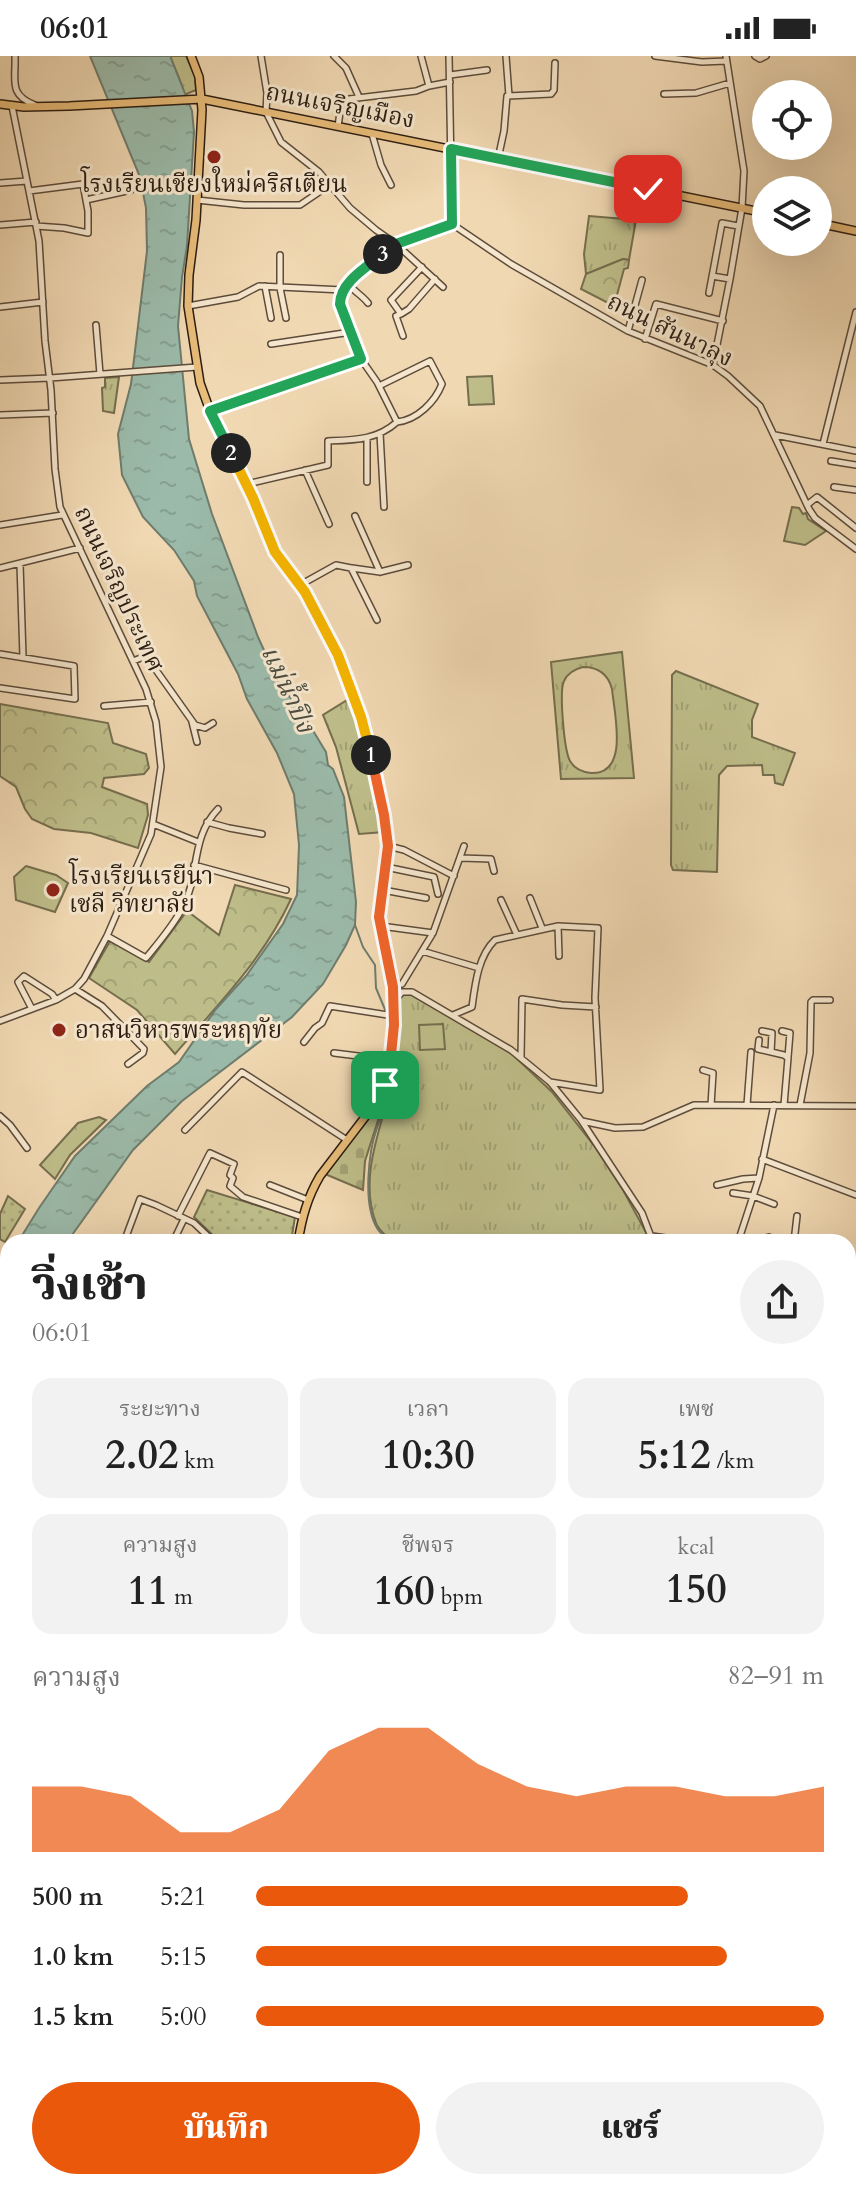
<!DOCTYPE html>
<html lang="th">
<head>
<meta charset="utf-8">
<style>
	:root { --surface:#fff; --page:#f2f2f2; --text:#222; --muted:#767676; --accent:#ea580c }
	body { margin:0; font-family:Cardo,"Noto Serif Thai",serif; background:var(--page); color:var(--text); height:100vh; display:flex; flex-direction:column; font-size:30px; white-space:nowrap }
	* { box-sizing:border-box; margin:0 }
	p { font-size:26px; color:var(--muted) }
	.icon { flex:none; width:44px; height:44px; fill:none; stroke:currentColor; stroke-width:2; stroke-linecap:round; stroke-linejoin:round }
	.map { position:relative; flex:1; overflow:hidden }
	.details { position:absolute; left:0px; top:1178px; width:856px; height:956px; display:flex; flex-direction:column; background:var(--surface); border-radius:24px 24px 0 0; box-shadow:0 8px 32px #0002 }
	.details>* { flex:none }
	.tools { position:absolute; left:752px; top:24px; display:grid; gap:16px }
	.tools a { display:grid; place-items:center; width:80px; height:80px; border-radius:50%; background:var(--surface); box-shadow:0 8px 32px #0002; font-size:40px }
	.pin { position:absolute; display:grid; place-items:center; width:68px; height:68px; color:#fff; margin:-34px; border-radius:16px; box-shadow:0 4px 12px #0006 }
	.km { position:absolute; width:40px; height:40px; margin:-20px; border-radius:50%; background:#222; color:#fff; font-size:22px; line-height:40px; text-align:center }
	.round { display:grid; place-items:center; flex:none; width:84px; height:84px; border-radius:42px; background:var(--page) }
	.head { display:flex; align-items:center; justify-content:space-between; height:136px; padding:0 32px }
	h1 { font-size:44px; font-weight:800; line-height:60px }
	.metrics { display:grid; grid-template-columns:repeat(3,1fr); gap:12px; height:136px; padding:8px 32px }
	.metrics div { display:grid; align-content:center; border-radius:20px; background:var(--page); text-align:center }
	.metrics b { font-size:40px; font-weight:800 }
	.metrics small { font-size:22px; font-weight:400 }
	.metrics p { font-size:22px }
	.chart { height:224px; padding:16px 32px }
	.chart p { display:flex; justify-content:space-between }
	.chart svg { width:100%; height:144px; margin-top:8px; fill:var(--accent); opacity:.7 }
	.primary-button { display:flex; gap:16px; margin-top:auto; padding:16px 32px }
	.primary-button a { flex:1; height:92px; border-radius:48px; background:var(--accent); color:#fff; font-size:32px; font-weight:800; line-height:92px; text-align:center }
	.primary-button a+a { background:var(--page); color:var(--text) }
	ul { padding:0 32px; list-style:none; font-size:26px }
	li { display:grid; grid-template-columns:128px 96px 1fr; align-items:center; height:60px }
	li i { height:20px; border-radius:10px; background:var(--accent) }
	.status { display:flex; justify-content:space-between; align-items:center; height:56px; padding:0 40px; background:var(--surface); direction:ltr }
	.status svg { height:22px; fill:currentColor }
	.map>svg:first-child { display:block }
	.grass { fill:url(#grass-tufts); stroke:#756e4e; stroke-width:2; fill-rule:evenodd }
	.forest { fill:url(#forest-crowns); stroke:#756e4e; stroke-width:2 }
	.cemetery { fill:url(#cemetery-stones); stroke:#756e4e; stroke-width:2 }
	.park { fill:url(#park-dots); stroke:#756e4e; stroke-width:2 }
	.garden { fill:#bebd89; stroke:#756e4e; stroke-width:2 }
	.water { fill:url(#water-ripples); stroke:#6f7c6d; stroke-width:2 }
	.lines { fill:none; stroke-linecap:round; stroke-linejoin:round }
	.stream { stroke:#6f7c6d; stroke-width:2 }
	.minor-casing { stroke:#5d4c3b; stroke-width:8 }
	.major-casing { stroke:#2c1e13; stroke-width:10 }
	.minor { stroke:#f5e6cd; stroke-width:5 }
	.major { stroke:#e8bc79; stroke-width:7 }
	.split-1-casing { stroke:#fff; stroke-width:16 }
	.split-2-casing { stroke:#fff; stroke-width:16 }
	.split-3-casing { stroke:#fff; stroke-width:16 }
	.split-4-casing { stroke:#fff; stroke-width:16 }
	.split-1 { stroke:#f0652b; stroke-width:10 }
	.split-2 { stroke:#f5b400; stroke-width:10 }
	.split-3 { stroke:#22a559; stroke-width:10 }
	.split-4 { stroke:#22a559; stroke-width:10 }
	.poi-dot { fill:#8f2418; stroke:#f5e6cd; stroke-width:3 }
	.labels { text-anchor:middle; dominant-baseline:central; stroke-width:6; stroke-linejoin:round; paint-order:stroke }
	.street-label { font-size:24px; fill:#2c1e13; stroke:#f5e6cd }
	.poi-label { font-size:24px; fill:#2c1e13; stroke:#f5e6cd; text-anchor:start }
	.water-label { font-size:26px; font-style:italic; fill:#4d4d40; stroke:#f5e6cd }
</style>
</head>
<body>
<div class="status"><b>06:01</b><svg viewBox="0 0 49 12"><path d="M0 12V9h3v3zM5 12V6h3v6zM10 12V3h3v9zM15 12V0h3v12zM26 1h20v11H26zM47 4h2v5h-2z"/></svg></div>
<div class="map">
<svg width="856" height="2134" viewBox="0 0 856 2134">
	<defs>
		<pattern id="grass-tufts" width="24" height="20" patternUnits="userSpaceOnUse" patternTransform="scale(2)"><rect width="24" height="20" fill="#bebd89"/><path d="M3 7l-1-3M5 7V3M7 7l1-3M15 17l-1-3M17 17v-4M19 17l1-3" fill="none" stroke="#a3a275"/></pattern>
		<pattern id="forest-crowns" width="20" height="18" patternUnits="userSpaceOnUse" patternTransform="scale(2)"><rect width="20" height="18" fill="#bebd89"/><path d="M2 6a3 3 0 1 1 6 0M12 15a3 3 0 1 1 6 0" fill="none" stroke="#a3a275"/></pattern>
		<pattern id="cemetery-stones" width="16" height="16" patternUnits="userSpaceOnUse" patternTransform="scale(2)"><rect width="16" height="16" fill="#bebd89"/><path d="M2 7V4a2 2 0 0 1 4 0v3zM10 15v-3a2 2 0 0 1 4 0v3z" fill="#a3a275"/></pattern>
		<pattern id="park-dots" width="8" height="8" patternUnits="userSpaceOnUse" patternTransform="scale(2)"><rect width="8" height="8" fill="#bebd89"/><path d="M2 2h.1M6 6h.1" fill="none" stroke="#a3a275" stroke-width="1.8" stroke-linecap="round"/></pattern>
		<pattern id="water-ripples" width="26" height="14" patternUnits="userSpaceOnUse" patternTransform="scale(2)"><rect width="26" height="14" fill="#9bbaa9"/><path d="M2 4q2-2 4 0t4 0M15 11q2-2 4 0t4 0" fill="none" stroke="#869f91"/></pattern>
	</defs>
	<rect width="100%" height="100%" fill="#f0d8b2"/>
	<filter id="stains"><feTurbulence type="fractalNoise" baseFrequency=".0025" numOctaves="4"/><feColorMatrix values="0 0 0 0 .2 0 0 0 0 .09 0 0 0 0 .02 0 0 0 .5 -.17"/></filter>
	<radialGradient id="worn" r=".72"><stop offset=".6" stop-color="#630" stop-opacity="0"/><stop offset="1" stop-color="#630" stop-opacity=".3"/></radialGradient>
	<path class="grass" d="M170 0H186L195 20 196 34 184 39 181 27Z
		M589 160 636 164 629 204 623 203 586 218 584 198Z
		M119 321 114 357 103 355 102 332 105 331V322Z
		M622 596 634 722 561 723 551 606ZM583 611C599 611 608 618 612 633 614 656 630 719 591 717 582 716 574 712 570 705 564 694 559 635 564 625 568 616 575 613 583 611Z
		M676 615 758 648 752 664V681L795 697 783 729 775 727 774 719H763L762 709 727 710 719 719 717 816 673 814 671 809 672 619Z
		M352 641C367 684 376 730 384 776L359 778 336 691 323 659Z
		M403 938 412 939 429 947 512 998 552 1036 595 1091 623 1134 648 1180 649 1186H392C387 1180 378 1174 376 1167 358 1120 382 1071 392 1026 399 999 398 972 398 945Z
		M856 1417V1521L848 1526V1422H854Z
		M8 1714V1845L0 1838V1732Z"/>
	<path class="forest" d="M623 203 629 204 628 212 624 213 614 250 581 233 586 218Z
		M0 648 108 667 113 687 146 698 149 712 144 718 104 722 102 731 147 748 148 759 138 792 91 777 54 773 32 763 25 753 16 731 0 720Z
		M235 829 291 843C264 902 218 949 175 998L137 954 89 922 110 885 149 906 187 855 219 879Z
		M99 1061 106 1064 70 1099 55 1123 40 1109 78 1067Z"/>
	<path class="cemetery" d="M374 1052 381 1055 365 1105 363 1134 325 1118Z"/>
	<path class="park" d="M207 1134 295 1161 291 1186H220L194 1161Z
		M8 1140 25 1153 5 1186 0 1183V1158Z"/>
	<path class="garden" d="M492 320 494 348 469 349 467 321Z
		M792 451 799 452 803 458 806 457 808 463 826 475 805 489 784 485Z
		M26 810 56 819 68 827 55 856 16 844 14 821Z
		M443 968 445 993 420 994 419 969Z"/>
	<path class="water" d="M90 0H170L192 55 194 76 187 190 182 221 178 270 189 383 212 458 258 581 278 625 306 663 326 696 328 709 333 713 344 741 356 846 355 869 346 889 323 928 292 961 182 1045 133 1094 67 1186H18L39 1152 75 1100 147 1030 179 1006 216 953 246 920 283 868 297 839 299 789 294 738 277 697 247 643 238 618 197 540 194 525 174 494 143 461 122 419 118 378 131 328 147 195 146 152 140 121Z
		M8 1202V1323L0 1363V1213Z
		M0 1439 8 1469V1587L0 1574Z"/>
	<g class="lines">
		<path class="stream" d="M355 869 363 891 375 909 376 932 386 956
			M388 962V976
			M389 1024C392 1040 382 1057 377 1072 368 1097 363 1149 377 1172 380 1177 386 1182 390 1186
			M848 1940 856 1948
			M0 2058 8 2051"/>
		<g class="minor-casing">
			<path id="minor" d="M15 0C16 24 8 39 35 49
				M261 0 267 37 266 56 281 86 319 116 350 152 376 174 396 188 443 231
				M334 0 346 12 359 41
				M421 0 429 30
				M449 0 452 168
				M506 0 509 40
				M655 0 702 6 726 5
				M755 0 760 3 766 0
				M450 19 487 14
				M664 38 696 37 730 27
				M338 70C340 60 339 48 349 43L416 35 429 30 450 26
				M372 78 381 109 391 129
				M498 103 504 75 507 40 551 38 554 34 555 7
				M0 127 27 125
				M29 135 83 128 88 155V177L64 172 36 170
				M86 144 131 134
				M197 144 244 149H300L331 128
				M452 168 511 208 628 275 713 309 728 320 760 350 809 453 815 462 856 493
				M0 169 36 166
				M280 199V232L286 262
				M422 211 391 244 401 258 409 253 435 223
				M712 220 730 223
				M348 227C354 236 362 239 368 247
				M265 230 271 262
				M709 237 722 167 738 170
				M188 250 238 241 259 230 343 234
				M0 251 43 246
				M401 258 396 260 403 280
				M96 269 100 318
				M628 275 642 224
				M645 283 656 248 723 265
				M271 288 351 276
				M713 309 730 223 742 152 744 115 726 0
				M0 324 50 322 197 311
				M210 355 361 303
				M0 359 53 357
				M397 366 377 326 361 303 340 248 343 234 348 227 396 188 452 168
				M380 377 384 451
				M775 379 856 395
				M367 383V426
				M823 388 856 256
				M831 405 856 409
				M305 414 329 468
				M247 428 328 409V385C354 384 377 384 397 366 417 364 435 346 442 328L430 305 379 330
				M834 431 856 434
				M807 449 817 441 856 472
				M355 460 380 516
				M0 469 62 459
				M20 508 23 601
				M0 512 80 492
				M352 512 380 516 408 509
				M300 529 336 509 351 512 377 564
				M0 598 74 610 75 643 0 632
				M133 605 146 600 195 669 205 672 213 667
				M104 650 151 646
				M192 666 197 686
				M207 766 229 772 262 778
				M153 768 198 786
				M388 790 404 794 454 820
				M461 802 491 803 494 815
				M194 809 286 834
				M386 811 434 821 438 838
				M383 834 426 842
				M530 842 542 872
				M501 844 517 879
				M381 870 433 877
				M558 870 559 900
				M107 880 146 902C159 886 173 870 183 851 200 819 190 782 218 753
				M422 895 479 912
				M402 928 433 877 464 790
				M75 933 102 950 144 993 143 997 128 1008
				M394 945 402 936H412L511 994 550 1026 581 1064 642 1157 653 1186
				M32 953 18 926 24 920 52 938 56 944
				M453 959 472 951C475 929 478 900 495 884L558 870 598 872 595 942 600 1034 550 1026
				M0 965 56 944 75 933 84 923 107 880 151 778 161 711 156 666 146 633 60 451 55 413 51 334 45 285 39 185 12 50
				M762 975 772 977 771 996
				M782 975 790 977 788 1001
				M759 984 758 993 784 999 788 1002 784 1049
				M304 986 315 972 322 967 330 950 394 960
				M334 997 390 1004
				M521 1001 522 943 562 949 596 951
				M703 1014 713 1017 711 1049
				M747 1049 751 996
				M800 1049 810 997 811 946 813 944H830
				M0 1060 10 1069 27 1092
				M582 1065 615 1072 643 1071 694 1049 856 1050
				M185 1074 242 1016 347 1084
				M762 1103 856 1139
				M270 1129 308 1144
				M717 1129 743 1123 759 1122
				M733 1137 753 1140 774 1148
				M178 1160 210 1097 234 1108 230 1119 233 1122 230 1130 243 1141 302 1161
				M652 1180 694 1186
				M739 1183 760 1184 769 1181 777 1185
				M124 1186 140 1143 156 1149 194 1167 214 1186
				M173 1186 184 1163
				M738 1186 759 1122 774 1049
				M794 1186 797 1160
				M848 1253 856 1256
				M848 1332 856 1337
				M848 1566 856 1564
				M0 1627 8 1638
				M0 1649 8 1650
				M856 1663V1668
				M0 1677 8 1682
				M848 1691 856 1692
				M0 1724 8 1703
				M848 1735 856 1734
				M848 1754 856 1755
				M848 1844H853L856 1853
				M848 1935 856 1943
				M848 1985H856
				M848 2065 856 2062
				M0 2120 15 2134
				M63 2126 71 2134
				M478 2126 479 2134
				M520 2126H523
				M569 2126 570 2134
				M670 2126 671 2134
				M30 2134 37 2126
				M125 2134 133 2126
				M187 2134 188 2126
				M738 2134 792 2126"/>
		</g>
		<g class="major-casing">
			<path id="major" d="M191 0 199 21 202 54 196 164 189 219 188 250 200 327 210 355 253 442 275 496 305 536 338 599 361 661 375 717 387 777 388 800 379 861 391 919 394 945 389 1018 375 1048 320 1120C307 1142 302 1162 298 1186
				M0 48 24 51 69 50 202 43 766 157
				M818 167 856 175
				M315 2126 317 2134"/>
		</g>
		<use href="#minor" class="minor"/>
		<use href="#major" class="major"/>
	</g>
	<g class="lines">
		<g class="split-1-casing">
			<path id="split-1" d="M371 699 384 759 388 790 379 861 393 931 394 969 389 1018 385 1029"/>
		</g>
		<g class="split-2-casing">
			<path id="split-2" d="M231 397 253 442 275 496 305 536 338 599 361 661 371 699"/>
		</g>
		<g class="split-3-casing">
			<path id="split-3" d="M231 397 210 355 361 303 340 248C340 226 367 211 383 198"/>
		</g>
		<g class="split-4-casing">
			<path id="split-4" d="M383 198 396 188 452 168 451 93 648 133"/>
		</g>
		<use href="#split-1" class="split-1"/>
		<use href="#split-2" class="split-2"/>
		<use href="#split-3" class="split-3"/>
		<use href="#split-4" class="split-4"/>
	</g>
	<g class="poi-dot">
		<circle cx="214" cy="101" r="8"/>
		<circle cx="53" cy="834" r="8"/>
		<circle cx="59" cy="974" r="8"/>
	</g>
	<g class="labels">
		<g class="street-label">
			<text transform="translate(340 50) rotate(11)">ถนนเจริญเมือง</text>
			<text transform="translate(670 274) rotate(26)">ถนน สันนาลุง</text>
			<text transform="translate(119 533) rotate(65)">ถนนเจริญประเทศ</text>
		</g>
		<g class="poi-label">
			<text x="214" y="128" text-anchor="middle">โรงเรียนเชียงใหม่คริสเตียน</text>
			<text x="69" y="820">โรงเรียนเรยีนา<tspan x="69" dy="28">เชลี วิทยาลัย</tspan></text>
			<text x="75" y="974">อาสนวิหารพระหฤทัย</text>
		</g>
		<g class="water-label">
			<text transform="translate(288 633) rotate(65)">แม่น้ำปิง</text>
		</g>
	</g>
	<rect width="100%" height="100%" filter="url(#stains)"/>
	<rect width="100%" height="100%" fill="url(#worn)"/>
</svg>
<div class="tools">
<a><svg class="icon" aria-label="locate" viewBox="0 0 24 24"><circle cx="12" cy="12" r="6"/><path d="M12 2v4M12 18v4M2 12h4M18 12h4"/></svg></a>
<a><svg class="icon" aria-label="layers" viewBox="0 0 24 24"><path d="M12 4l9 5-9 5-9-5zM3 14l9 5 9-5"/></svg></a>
</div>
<div class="pin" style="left:385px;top:1029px;background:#1e9e55"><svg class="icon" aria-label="arrive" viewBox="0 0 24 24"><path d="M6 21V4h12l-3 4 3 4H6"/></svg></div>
<div class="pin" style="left:648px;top:133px;background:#d93025"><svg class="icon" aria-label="check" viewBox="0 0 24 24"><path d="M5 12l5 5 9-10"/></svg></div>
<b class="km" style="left:371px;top:699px">1</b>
<b class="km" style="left:231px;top:397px">2</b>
<b class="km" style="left:383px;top:198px">3</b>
<section class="details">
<div class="head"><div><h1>วิ่งเช้า</h1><p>06:01</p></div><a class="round"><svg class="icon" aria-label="share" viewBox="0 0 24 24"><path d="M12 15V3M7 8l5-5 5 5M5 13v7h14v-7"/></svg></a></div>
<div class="metrics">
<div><p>ระยะทาง</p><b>2.02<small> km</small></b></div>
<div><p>เวลา</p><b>10:30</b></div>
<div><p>เพซ</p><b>5:12<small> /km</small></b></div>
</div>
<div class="metrics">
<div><p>ความสูง</p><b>11<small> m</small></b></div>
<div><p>ชีพจร</p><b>160<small> bpm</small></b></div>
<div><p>kcal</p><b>150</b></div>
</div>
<div class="chart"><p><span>ความสูง</span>82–91 m</p>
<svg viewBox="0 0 160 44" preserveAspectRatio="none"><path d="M0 44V24L10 24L20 27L30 38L40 38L50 31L60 13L70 6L80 6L90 17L100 24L110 27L120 24L130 24L140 27L150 27L160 24V44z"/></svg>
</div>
<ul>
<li><b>500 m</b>5:21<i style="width:76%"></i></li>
<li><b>1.0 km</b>5:15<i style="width:83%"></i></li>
<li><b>1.5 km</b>5:00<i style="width:100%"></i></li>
</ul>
<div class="primary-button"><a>บันทึก</a><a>แชร์</a></div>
</section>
</div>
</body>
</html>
